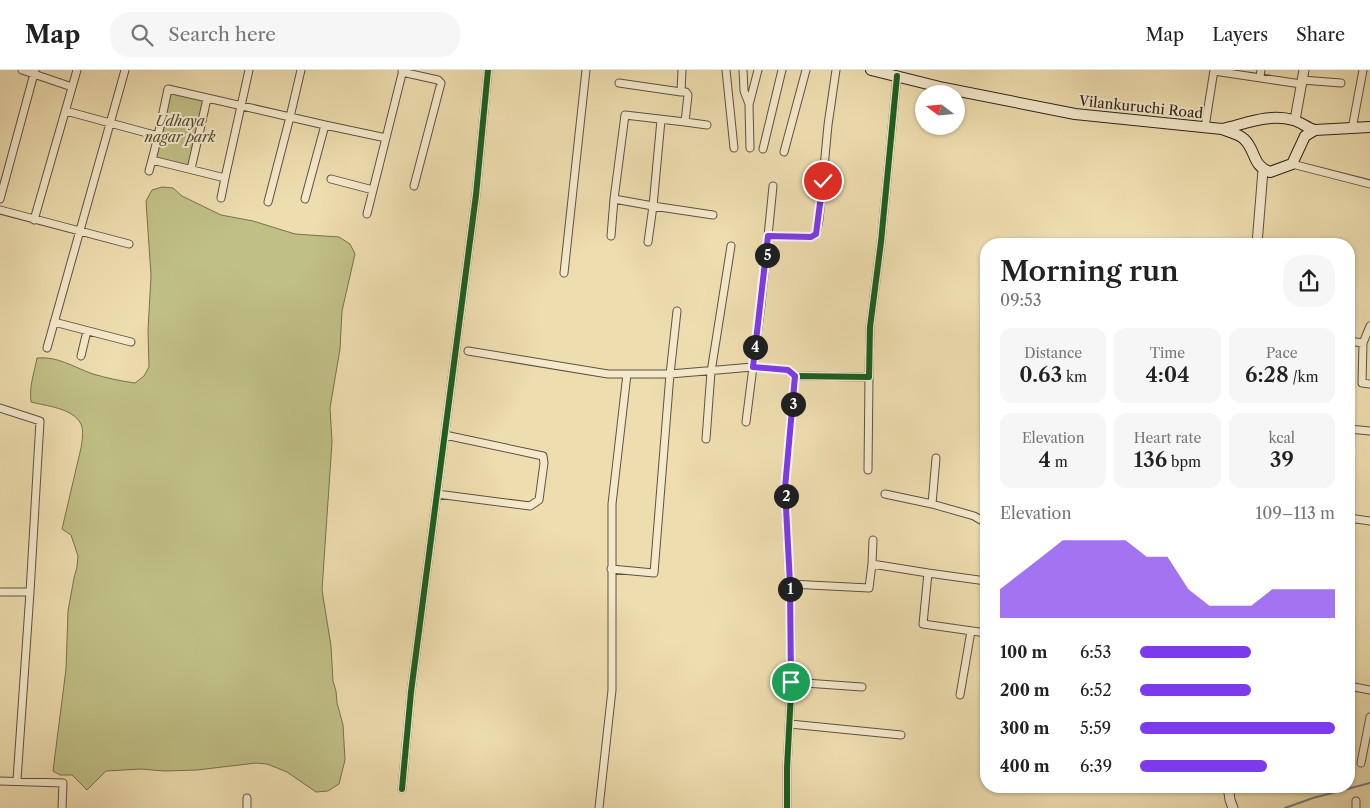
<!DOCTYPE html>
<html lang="en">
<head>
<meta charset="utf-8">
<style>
	:root { --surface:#fff; --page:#f6f6f6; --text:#222; --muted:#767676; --line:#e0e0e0; --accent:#7c3aed }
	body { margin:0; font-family:"Libre Caslon Text",serif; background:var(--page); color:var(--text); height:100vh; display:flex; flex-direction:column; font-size:19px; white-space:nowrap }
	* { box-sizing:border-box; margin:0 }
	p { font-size:16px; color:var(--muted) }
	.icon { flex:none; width:28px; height:28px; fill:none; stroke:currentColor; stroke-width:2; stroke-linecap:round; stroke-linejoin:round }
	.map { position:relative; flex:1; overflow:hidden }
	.drawer { position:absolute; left:980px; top:168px; width:375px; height:555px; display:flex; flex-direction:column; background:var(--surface); border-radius:20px; box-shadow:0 1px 4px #0004 }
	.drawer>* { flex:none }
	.needle { width:32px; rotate:286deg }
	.controls { position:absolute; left:915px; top:15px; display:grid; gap:10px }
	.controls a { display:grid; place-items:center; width:50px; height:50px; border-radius:50%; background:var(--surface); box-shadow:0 1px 4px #0004; font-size:25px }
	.pin { position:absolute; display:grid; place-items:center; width:42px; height:42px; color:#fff; margin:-21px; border:2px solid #fff; border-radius:50%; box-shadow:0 1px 5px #0007 }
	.km { position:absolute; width:25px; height:25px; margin:-12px; border-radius:50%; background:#222; color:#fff; font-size:14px; line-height:25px; text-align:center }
	.round { display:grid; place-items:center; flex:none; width:52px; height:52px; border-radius:20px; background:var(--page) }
	.summary { display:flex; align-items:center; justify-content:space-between; height:85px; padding:0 20px }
	h1 { font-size:28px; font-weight:600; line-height:38px }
	.metrics { display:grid; grid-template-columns:repeat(3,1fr); gap:8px; height:85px; padding:5px 20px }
	.metrics div { display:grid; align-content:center; border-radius:12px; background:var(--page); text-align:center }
	.metrics b { font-size:21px; font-weight:600 }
	.metrics small { font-size:14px; font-weight:400 }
	.metrics p { font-size:14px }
	.chart { height:140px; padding:10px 20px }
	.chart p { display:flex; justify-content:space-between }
	.chart svg { width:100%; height:90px; margin-top:5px; fill:var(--accent); opacity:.7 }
	ul { padding:0 20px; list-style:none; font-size:16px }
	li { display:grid; grid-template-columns:80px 60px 1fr; align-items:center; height:38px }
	li i { height:12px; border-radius:6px; background:var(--accent) }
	header { display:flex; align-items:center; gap:30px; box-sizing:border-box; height:70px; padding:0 25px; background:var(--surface); border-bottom:1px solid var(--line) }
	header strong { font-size:24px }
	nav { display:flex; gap:28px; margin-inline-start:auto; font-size:18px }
	.search { width:350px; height:45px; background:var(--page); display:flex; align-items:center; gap:12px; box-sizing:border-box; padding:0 18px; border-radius:20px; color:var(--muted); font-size:19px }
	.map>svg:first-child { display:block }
	.green { fill:#c0bf86; stroke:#777152 }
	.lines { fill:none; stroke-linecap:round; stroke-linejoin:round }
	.stream { stroke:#717e78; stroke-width:2 }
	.minor-casing { stroke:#5e5242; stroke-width:9 }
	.tertiary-casing { stroke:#5e5242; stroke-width:11 }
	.secondary-casing { stroke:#2e231d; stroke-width:12 }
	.minor { stroke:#f4e9cb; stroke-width:7 }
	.tertiary { stroke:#f4e9cb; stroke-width:9 }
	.secondary { stroke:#f4e9cb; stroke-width:10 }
	.cycleway-casing { stroke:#f4e9cb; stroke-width:9 }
	.cycleway { stroke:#1b5e20; stroke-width:6 }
	.route-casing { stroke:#fff; stroke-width:10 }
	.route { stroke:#7c3aed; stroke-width:6 }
	.labels { text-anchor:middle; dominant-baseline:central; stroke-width:4; stroke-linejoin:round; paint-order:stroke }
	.street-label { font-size:14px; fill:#2e231d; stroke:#f4e9cb }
	.park-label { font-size:14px; font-style:italic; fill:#524a37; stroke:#f4e9cb }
</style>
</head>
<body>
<header>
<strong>Map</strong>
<div class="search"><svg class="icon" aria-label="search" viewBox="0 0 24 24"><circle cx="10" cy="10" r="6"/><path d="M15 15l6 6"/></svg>Search here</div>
<nav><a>Map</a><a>Layers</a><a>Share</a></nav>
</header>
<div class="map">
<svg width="1370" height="738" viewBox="0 0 1370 738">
	<rect width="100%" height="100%" fill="#eeddaf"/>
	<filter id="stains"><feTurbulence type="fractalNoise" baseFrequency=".004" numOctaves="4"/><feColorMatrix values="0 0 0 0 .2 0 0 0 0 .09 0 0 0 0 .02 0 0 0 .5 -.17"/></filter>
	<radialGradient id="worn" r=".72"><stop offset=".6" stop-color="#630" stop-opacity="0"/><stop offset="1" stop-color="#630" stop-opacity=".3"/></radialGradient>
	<path class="green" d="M171 21 205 30 189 97 156 88Z
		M162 117 173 118 182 126 221 145 253 151 295 164 339 167 350 174 355 184 342 241 340 279 330 338 332 372 322 520 331 576 333 611 336 621 337 633 343 655 345 690 339 714 328 721 316 722 287 702 267 694 256 693 197 700 164 701 141 699 106 701 87 720 72 705H60L53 701 66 599 68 541 74 508 77 497 78 486 71 465 62 459 81 378C82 371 84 361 81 354 73 338 46 336 31 332 29 316 34 304 37 288 58 286 73 297 93 304 107 308 120 311 135 313L144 306 149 297 148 261 151 205 146 131 152 120Z"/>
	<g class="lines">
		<path class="stream" d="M1285 738 1313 728 1370 713"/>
		<g class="minor-casing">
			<path id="minor" d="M22 0 72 17
				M726 0 734 78
				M743 0 744 21 749 34
				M1214 1 1301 14
				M402 2 438 10 441 13 414 116
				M1260 7 1261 0
				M1302 10 1341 13
				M619 13 681 22
				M66 41 158 66 168 19 290 47 301 0
				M661 50 653 136 614 129 625 45 685 52 688 25 686 22H681L682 0
				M685 52 707 55
				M325 55 386 68
				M1205 57 1214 0
				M1352 59 1363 0
				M158 66 152 90 225 108 249 0
				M750 78 749 35 758 0
				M763 79 782 0
				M784 82 806 0
				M1292 94 1370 114
				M191 99 207 29
				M149 101 152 90
				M331 109 373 120
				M221 128 225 108
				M0 129 35 0
				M268 132 290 47 325 55 305 129
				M0 140 129 174
				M367 144 403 0
				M34 150 77 0
				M611 166 614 129
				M768 166 773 116
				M648 172 653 136 713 145
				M564 203 586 0
				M54 252 131 272
				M1349 271 1363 273 1370 256
				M1363 273 1362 313 1370 314
				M47 278 125 0
				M468 281 608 304H670L753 297 746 352
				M81 286 87 261
				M795 306 788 300 753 297 761 235 768 166 811 167 816 164 819 150 828 55 836 0
				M0 338 40 351 30 522 17 710
				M1349 359 1370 361
				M706 369 711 302 731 176
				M868 400 869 307
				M437 424 530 436 539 430 544 393 543 386 445 365
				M885 424 932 434 974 446 986 453
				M932 434 936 388
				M1349 448 1370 451
				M872 494 873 470
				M611 499 654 503 670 304 677 241
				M928 503 986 511
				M790 514 869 518 872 494 928 503 923 554 986 563
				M0 522H30
				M791 612 862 617
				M1349 616 1370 620
				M960 625 971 561
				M790 654 901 665
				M1361 693 1370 647
				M0 711 63 713 62 738
				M402 719 411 622 476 125 488 0
				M247 728V738
				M1356 731V738
				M599 738 612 620V434L627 304
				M787 738V698L791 622V551L785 418 795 306 869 307 870 257 881 172 897 6"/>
		</g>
		<g class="tertiary-casing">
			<path id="tertiary" d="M1295 50 1304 0
				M1257 174 1263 100
				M1228 716 1230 730 1233 738"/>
		</g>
		<g class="secondary-casing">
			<path id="secondary" d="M871 0 944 18 1075 44 1222 59C1229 62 1239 64 1244 69 1256 80 1252 96 1270 102L1292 94 1305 66 1315 60 1370 57
				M1222 59C1245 54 1270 43 1293 50 1301 52 1307 58 1315 60"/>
		</g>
		<use href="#minor" class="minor"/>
		<use href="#tertiary" class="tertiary"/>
		<use href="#secondary" class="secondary"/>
		<g class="cycleway-casing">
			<path id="cycleway" d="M402 719 411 622 476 125 488 0
				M787 738V698L791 622V551L785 418 795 306 869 307 870 257 881 172 897 6"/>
		</g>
		<use href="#cycleway" class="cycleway"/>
	</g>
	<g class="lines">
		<g class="route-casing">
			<path id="route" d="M791 612 790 514 785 418 795 306 788 300 753 297 768 166 811 167 816 164 823 111"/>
		</g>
		<use href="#route" class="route"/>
	</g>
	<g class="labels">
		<g class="street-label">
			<text transform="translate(1141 37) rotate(6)">Vilankuruchi Road</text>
		</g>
		<g class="park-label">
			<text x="180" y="51">Udhaya<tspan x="180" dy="16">nagar park</tspan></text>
		</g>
	</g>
	<rect width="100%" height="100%" filter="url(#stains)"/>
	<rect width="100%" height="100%" fill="url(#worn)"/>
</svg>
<div class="controls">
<a><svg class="needle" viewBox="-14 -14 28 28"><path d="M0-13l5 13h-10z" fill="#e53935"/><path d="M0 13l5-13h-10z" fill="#767676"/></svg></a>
</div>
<div class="pin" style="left:791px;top:612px;background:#1e9e55"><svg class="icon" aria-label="arrive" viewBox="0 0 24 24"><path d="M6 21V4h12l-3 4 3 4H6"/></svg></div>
<div class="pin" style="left:823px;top:111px;background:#d93025"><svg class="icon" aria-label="check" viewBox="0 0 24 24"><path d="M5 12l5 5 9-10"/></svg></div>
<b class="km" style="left:790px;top:519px">1</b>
<b class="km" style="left:786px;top:426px">2</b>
<b class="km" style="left:793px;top:334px">3</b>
<b class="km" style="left:755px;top:277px">4</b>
<b class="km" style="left:767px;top:185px">5</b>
<section class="drawer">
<div class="summary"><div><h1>Morning run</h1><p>09:53</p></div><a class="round"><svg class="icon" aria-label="share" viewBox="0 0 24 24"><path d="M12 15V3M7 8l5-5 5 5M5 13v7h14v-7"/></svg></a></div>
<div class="metrics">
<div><p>Distance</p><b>0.63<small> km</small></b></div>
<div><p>Time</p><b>4:04</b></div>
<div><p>Pace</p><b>6:28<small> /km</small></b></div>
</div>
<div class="metrics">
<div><p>Elevation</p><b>4<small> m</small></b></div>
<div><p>Heart rate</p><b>136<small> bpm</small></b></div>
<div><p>kcal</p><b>39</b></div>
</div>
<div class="chart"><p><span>Elevation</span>109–113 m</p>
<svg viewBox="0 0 160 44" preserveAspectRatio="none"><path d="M0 44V30L10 22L20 14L30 6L40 6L50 6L60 6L70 14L80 14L90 30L100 38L110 38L120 38L130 30L140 30L150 30L160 30V44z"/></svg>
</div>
<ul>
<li><b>100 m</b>6:53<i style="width:57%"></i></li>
<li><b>200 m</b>6:52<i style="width:57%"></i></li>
<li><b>300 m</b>5:59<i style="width:100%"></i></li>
<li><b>400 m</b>6:39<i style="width:65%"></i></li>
</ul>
</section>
</div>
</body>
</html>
